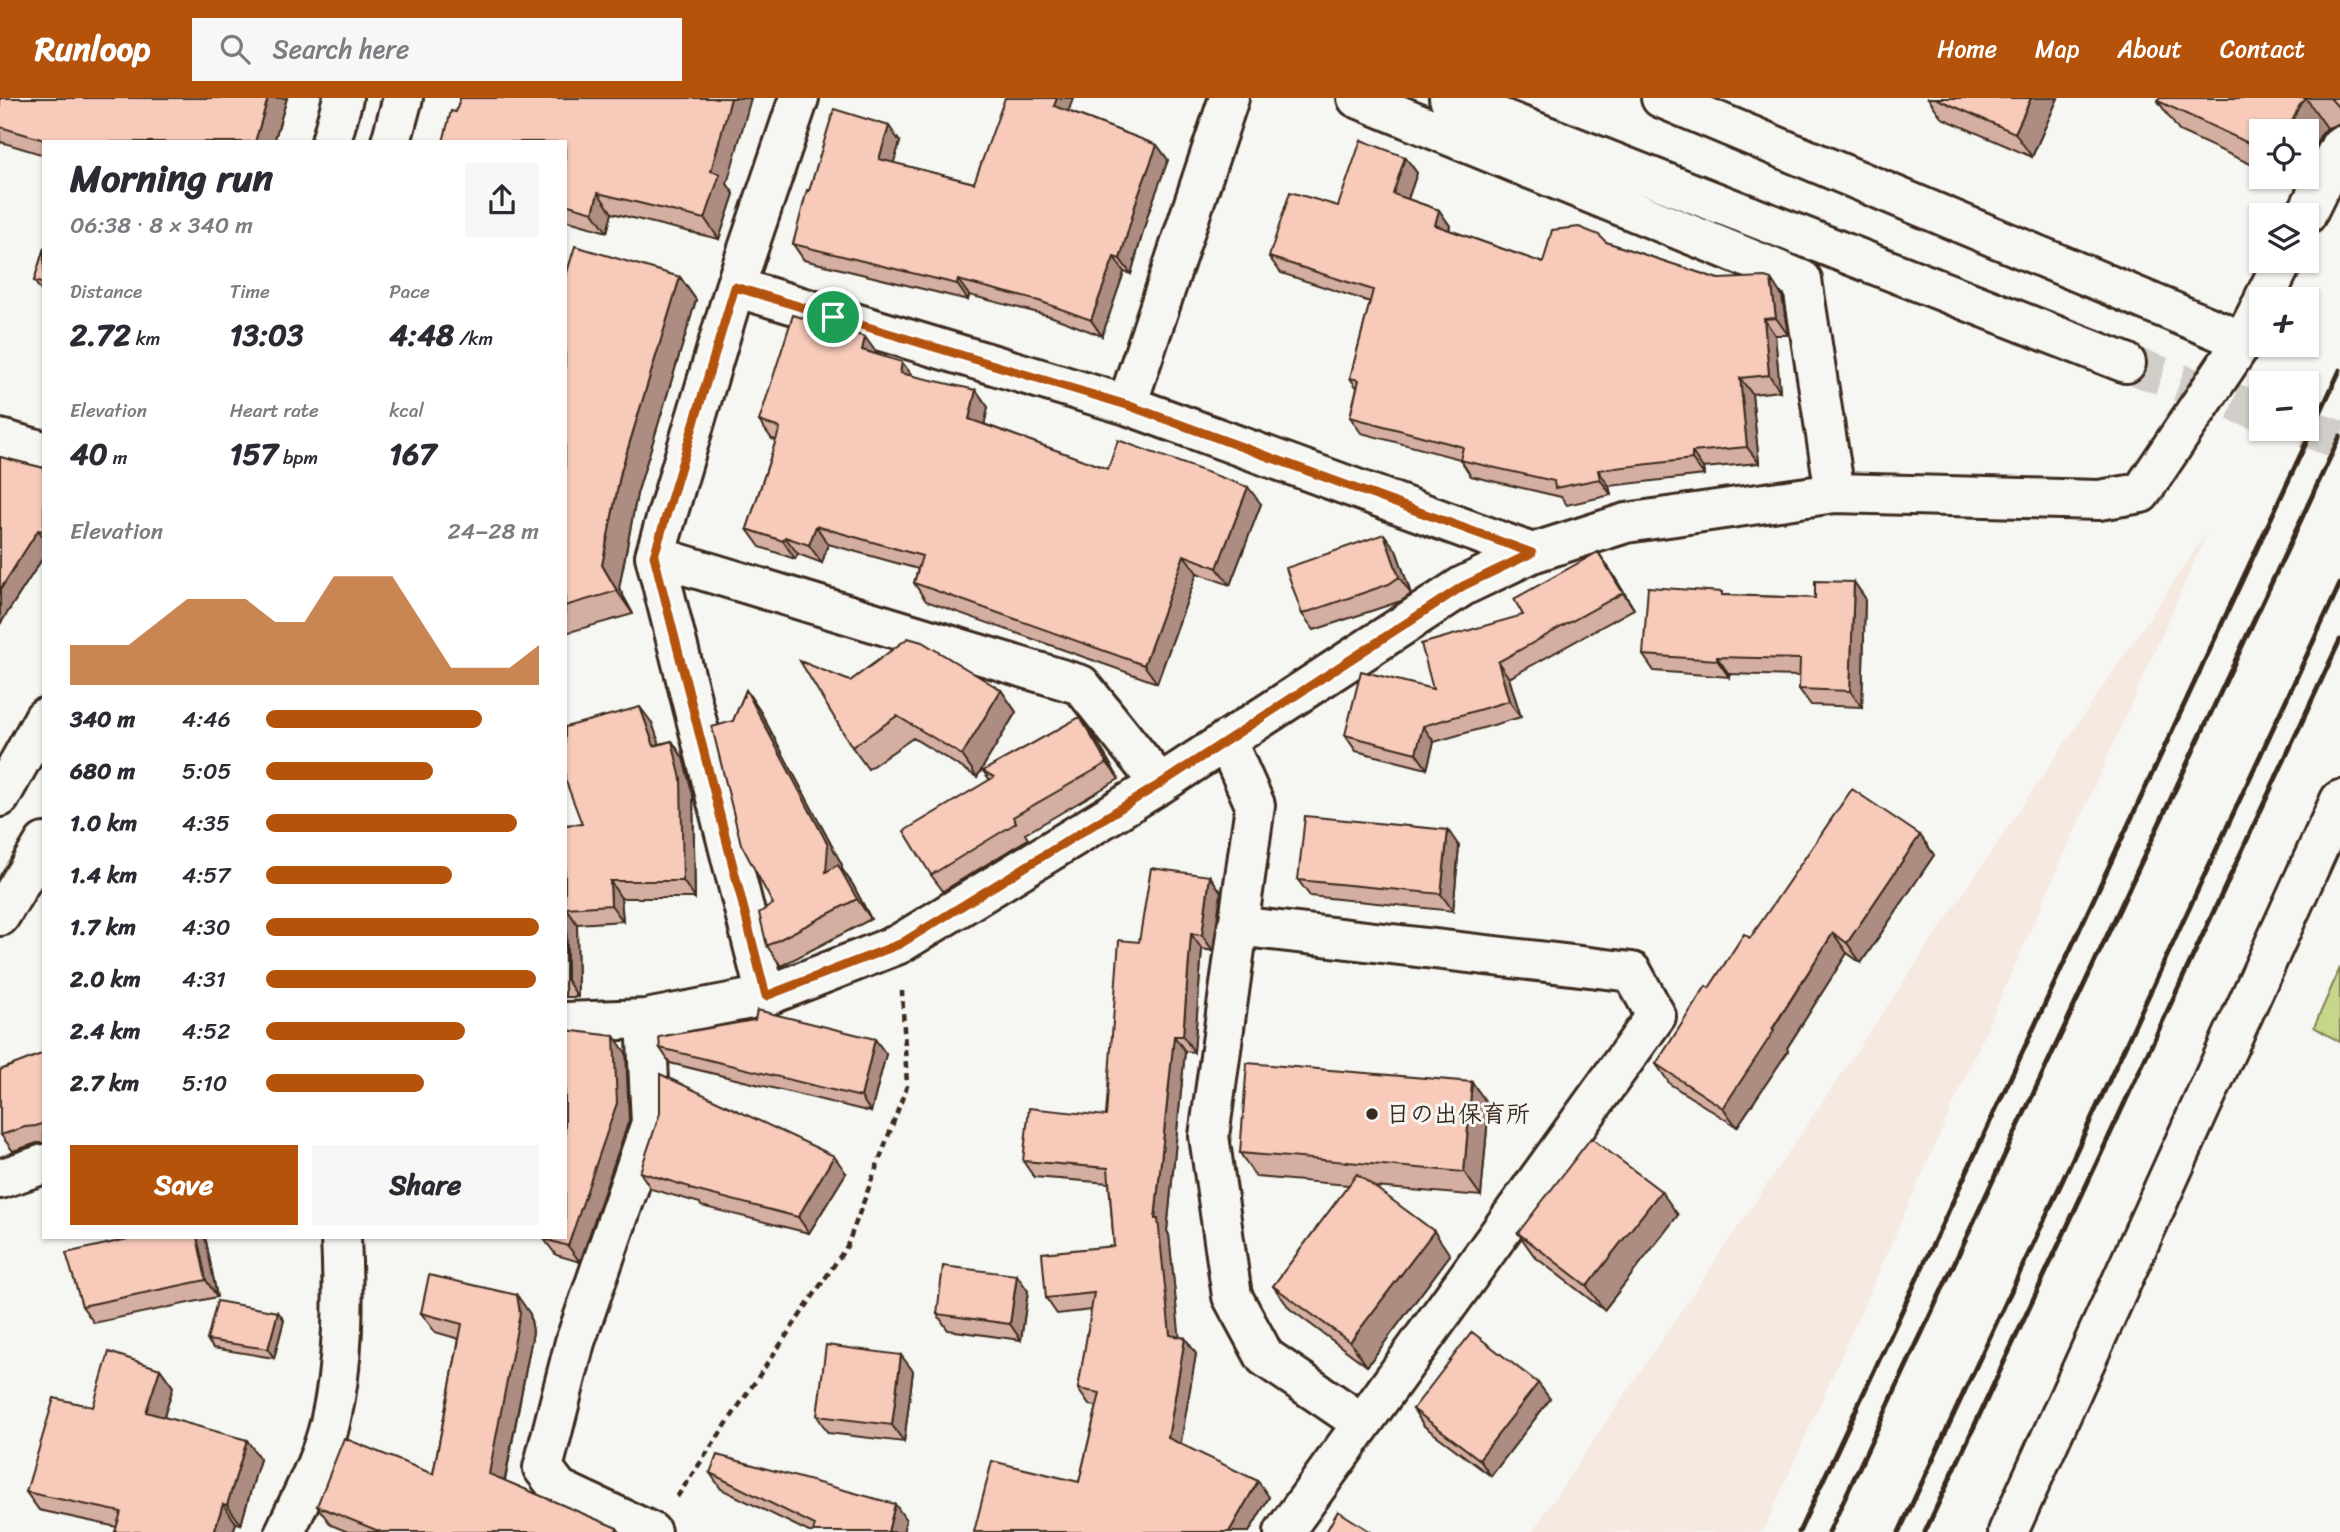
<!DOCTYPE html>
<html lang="en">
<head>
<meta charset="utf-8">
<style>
	:root { --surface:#fff; --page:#f7f7f7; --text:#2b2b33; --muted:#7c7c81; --accent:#b45309 }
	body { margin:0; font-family:Sriracha,"Klee One",sans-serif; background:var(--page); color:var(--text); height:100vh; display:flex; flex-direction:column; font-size:26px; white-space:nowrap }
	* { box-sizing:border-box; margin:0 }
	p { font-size:23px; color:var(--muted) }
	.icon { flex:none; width:38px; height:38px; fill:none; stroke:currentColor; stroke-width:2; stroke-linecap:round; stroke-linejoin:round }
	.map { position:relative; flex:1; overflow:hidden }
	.sheet { position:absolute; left:42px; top:42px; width:525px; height:1099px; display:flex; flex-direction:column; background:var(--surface); border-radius:0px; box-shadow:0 2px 5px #0004 }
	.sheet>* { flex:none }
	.controls { position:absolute; left:2249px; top:21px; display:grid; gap:14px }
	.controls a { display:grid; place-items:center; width:70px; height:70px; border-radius:0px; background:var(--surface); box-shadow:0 2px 5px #0004; font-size:35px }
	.pin { position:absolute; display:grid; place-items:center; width:60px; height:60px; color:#fff; margin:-30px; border:4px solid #fff; border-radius:50%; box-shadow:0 2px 7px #0007 }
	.round { display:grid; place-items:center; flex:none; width:74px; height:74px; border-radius:0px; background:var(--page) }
	.head { display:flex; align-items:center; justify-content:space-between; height:119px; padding:0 28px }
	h1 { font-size:38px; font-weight:700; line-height:52px }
	.metrics { display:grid; grid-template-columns:repeat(3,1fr); gap:10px; height:119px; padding:7px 28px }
	.metrics div { display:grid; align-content:center }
	.metrics b { font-size:30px; font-weight:700 }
	.metrics small { font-size:19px; font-weight:400 }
	.metrics p { font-size:19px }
	.chart { height:196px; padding:14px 28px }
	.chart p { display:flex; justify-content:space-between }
	.chart svg { width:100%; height:126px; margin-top:7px; fill:var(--accent); opacity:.7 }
	.button { display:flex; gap:14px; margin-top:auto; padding:14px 28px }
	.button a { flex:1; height:80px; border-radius:0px; background:var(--accent); color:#fff; font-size:28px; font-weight:700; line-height:80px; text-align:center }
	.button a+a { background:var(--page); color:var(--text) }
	ul { padding:0 28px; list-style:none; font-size:23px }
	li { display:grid; grid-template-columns:112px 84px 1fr; align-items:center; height:52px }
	li i { height:18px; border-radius:9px; background:var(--accent) }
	header { display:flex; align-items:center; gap:42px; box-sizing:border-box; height:98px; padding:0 35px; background:var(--accent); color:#fff }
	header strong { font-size:33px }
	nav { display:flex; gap:38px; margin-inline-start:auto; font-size:24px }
	.search { width:490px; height:63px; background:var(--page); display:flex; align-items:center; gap:18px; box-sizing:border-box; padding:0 24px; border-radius:0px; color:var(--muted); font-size:26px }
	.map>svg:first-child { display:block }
	.built { fill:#f6e9e1 }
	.green { fill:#c6d68b; stroke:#808054; stroke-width:2 }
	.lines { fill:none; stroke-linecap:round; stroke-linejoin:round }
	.minor-tunnel { stroke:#d1cdc8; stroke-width:38; stroke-dasharray:38 19; stroke-linecap:butt }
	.minor-casing { stroke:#3b2a1e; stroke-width:44 }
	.highway-casing { stroke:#3b2a1e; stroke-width:44 }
	.path { stroke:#3b2a1e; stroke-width:4.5; stroke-dasharray:7 5; stroke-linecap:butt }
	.minor { stroke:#f6f6f2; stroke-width:38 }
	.highway { stroke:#f6f6f2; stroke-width:38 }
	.rail { stroke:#3b2a1e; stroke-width:5 }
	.wall { fill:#d4aea0; stroke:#3b2a1e; stroke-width:2 }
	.shaded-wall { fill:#ad8d82; stroke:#3b2a1e; stroke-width:2 }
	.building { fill:#f7caba; stroke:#3b2a1e; stroke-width:2 }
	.route-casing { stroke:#fff; stroke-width:14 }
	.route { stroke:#b45309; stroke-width:9 }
	.poi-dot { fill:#3b2a1e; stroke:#f6f6f2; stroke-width:2.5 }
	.labels { text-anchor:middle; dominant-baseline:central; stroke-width:6; stroke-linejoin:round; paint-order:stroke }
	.poi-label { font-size:24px; font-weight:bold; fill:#3b2a1e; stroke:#f6f6f2; text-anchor:start }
</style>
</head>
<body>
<header>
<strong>Runloop</strong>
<div class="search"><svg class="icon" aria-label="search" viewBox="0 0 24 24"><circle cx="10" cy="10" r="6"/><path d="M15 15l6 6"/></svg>Search here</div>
<nav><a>Home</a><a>Map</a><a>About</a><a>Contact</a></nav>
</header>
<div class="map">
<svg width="2340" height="1434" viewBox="0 0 2340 1434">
	<rect width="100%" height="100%" fill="#f6f6f2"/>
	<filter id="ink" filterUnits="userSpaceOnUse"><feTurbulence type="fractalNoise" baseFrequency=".0143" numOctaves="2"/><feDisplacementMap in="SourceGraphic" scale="14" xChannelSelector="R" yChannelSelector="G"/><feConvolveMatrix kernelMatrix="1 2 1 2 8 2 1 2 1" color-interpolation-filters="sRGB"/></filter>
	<g filter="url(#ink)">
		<path class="built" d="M2208 433 1763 1434H1532Z"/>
		<path class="green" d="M2340 870V944L2314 929Z"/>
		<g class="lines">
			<path class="minor-tunnel" d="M2126 265 2261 314
				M2306 330 2340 342"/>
			<g class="minor-casing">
				<path id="minor" d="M1357 0 1802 182 1835 395
					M1449 0 2126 265
					M1661 0 2243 243
					M2306 117 2340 48
					M735 189 1127 307 1532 455
					M2264 201 2283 163
					M1127 307 1229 0
					M0 341 44 353
					M655 458 1081 587 1160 686
					M1226 642 1255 707 1209 1038 1232 1198 1265 1259 1362 1325
					M1237 828 1632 874 1656 918 1284 1434
					M766 898 655 458 735 189 799 0
					M646 921 651 1025 575 1244 543 1370 559 1391 651 1434
					M565 924 646 921 766 898 899 846 1160 686 1463 488 1532 455 1626 425 1835 395 2099 402 2141 395 2243 243 2261 208
					M0 1081 44 1066
					M285 1434C301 1399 321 1363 330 1325 344 1266 344 1201 341 1139
					M2008 1434 2340 702"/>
			</g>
			<g class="highway-casing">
				<path id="highway" d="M331 44 343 0
					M391 44 403 0
					M0 699 44 620
					M0 818 44 745"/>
			</g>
			<path class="path" d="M677 1399 847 1148 907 988 902 893"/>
			<use href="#minor" class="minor"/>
			<use href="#highway" class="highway"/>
			<path class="rail" d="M1799 1434 2340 272
				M1829 1434 2340 338
				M1899 1434 2340 486
				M1925 1434 2340 542"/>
		</g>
		<path class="wall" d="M0 0H287L274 44H44V57L1 44 0 46Z
			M1073 0 1068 13 1157 47 1168 62 1148 116 1131 176 1124 174 1102 238 1050 218 969 197 968 202 804 162 793 146 809 93 900 44 893 65 974 85Z
			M1928 0H2058L2032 59 1942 20Z
			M2159 0H2340V27L2338 26 2327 30 2320 38 2306 66V33H2261V71L2179 33 2158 3Z
			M565 44 727 86 734 96 719 141 612 115 607 134 565 122Z
			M1405 59 1417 75 1408 101 1439 112 1450 128 1449 132 1543 165 1606 144 1718 181 1782 198 1788 237H1775L1780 293 1752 296 1759 365 1703 370 1704 377 1609 388 1611 397 1567 407 1561 399 1471 378 1460 361 1361 335 1350 319 1357 290 1350 280 1370 204 1281 175 1269 159Z
			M2277 79H2300L2296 88Z
			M44 150V197L34 183Z
			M680 179 696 202 637 396 619 490 633 516 566 535 565 534V181Z
			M878 257 912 278 988 309 984 326 1108 371 1261 406 1230 487 1197 475 1157 585 926 503 914 485 918 471 828 446 822 465 798 456 795 461 760 449 747 431 776 342 772 341 759 323Z
			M0 359 44 370V458L0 526Z
			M1396 452 1411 496 1401 503 1314 532 1302 516Z
			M1598 454 1609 470 1634 511 1509 580 1521 619 1434 644 1427 671 1356 653 1345 637 1433 591Z
			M1854 484 1865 500 1862 609 1811 607 1799 591 1800 578 1729 576V579L1654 573 1643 557 1724 497 1815 500Z
			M850 583 1001 592 1016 614 977 679 913 640 868 671 852 649Z
			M746 592 760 613 842 767V771L853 787 871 821 781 868 767 848 773 806 733 623Z
			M1080 619 1092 635 1119 681 1025 736 1028 741 943 793 931 777 990 682 983 673Z
			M652 625 659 646 672 643 683 660 693 697 695 800H621L623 823 577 826 578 899H565V727L582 726Z
			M1920 737 1934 757 1861 865 1847 855 1787 950 1788 953 1737 1029 1670 986 1656 966 1709 890 1750 840Z
			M1459 748 1453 813 1310 798 1298 782Z
			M1210 778 1221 794 1213 853 1202 851 1194 954 1185 953 1167 1133 1169 1137 1179 1239 1185 1240 1196 1256 1180 1346 1269 1399 1249 1434H974L1079 1384 1097 1308 1089 1307 1078 1291 1092 1212 1057 1216 1046 1200 1114 1148 1109 1085 1034 1079 1023 1063 1106 1018 1139 844Z
			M660 950 886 956 871 1014 670 965Z
			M44 955V1045H37L13 1053 1 1037Z
			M626 955 629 1022 580 1164 556 1157 544 1141Z
			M1489 1008 1481 1098 1375 1089 1450 1157 1367 1268 1290 1211 1273 1188 1349 1087 1256 1079 1240 1055Z
			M640 1074 846 1075 809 1135 701 1108 700 1105 651 1091Z
			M1678 1117 1604 1212 1535 1159 1518 1135Z
			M197 1139H204L206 1143 217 1199 94 1225 82 1208Z
			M1028 1193 1021 1242 948 1232 937 1216Z
			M278 1214 284 1222 274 1260 213 1250 207 1242Z
			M421 1215 530 1216 533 1234 505 1383 617 1430 620 1434H348L331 1427 317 1408 433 1376 459 1241 435 1234Z
			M160 1271 173 1289 164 1319 260 1361 241 1426 236 1425 233 1434H115L117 1429 39 1412 26 1394 93 1309Z
			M913 1273 904 1344 828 1335 817 1318Z
			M1538 1285 1550 1301 1491 1378 1424 1328 1413 1311Z
			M710 1375 906 1422 903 1434H809L721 1391Z"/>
		<path class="shaded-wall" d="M268 0H287L274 44H255Z
			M731 0H751L727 86 734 96 719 141 705 121 711 73Z
			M1057 0H1073L1065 24 1054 8Z
			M2031 0H2058L2032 59 2015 35Z
			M2306 0 2327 30 2320 38 2306 66V33H2287L2299 8Z
			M889 28 900 44 890 77 879 61Z
			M1157 47 1168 62 1148 116 1131 176 1120 161 1137 101Z
			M1405 59 1417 75 1404 112 1393 96Z
			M2290 79H2300L2296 88Z
			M598 95 612 115 607 134 593 114Z
			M1439 112 1450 128 1446 143 1435 127Z
			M1114 159 1124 174 1102 238 1091 222Z
			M680 179 696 202 637 396 619 490 633 516 617 493 602 467 621 373Z
			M1771 181 1782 198 1788 237 1776 220Z
			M958 182 969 197 968 202 957 186Z
			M1764 221 1775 237 1780 293 1769 277Z
			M865 239 878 257 862 252Z
			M902 264 915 281 900 275Z
			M1740 280 1752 296 1759 365 1747 349Z
			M976 292 988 309 982 338 969 321Z
			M1692 354 1703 370 1704 377 1692 361Z
			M1598 372 1609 388 1611 397 1600 381Z
			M1248 389 1261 406 1230 487 1217 470Z
			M816 428 828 446 822 465 809 447Z
			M38 432 44 440V458L0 526V492Z
			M1384 436 1396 452 1411 496 1399 479Z
			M785 439 798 456 795 461 783 443Z
			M1598 454 1609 470 1634 511 1623 495Z
			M1184 457 1197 475 1157 585 1144 567Z
			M1854 484 1865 500 1862 609 1850 593Z
			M1717 559 1729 576V579L1717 562Z
			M1498 564 1509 580 1521 619 1509 603Z
			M746 592 760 613 842 767V771L853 787 871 821 857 801 826 774Z
			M1001 592 1016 614 977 679 962 657Z
			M640 609 652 625 666 664 654 648Z
			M1080 619 1092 635 1119 681 1107 665Z
			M1423 628 1434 644 1427 671 1416 655Z
			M672 643 683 660 693 697 695 800 683 783Z
			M1448 732 1459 748 1453 813 1441 796Z
			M1920 737 1934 757 1861 865 1847 845Z
			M1210 778 1221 794 1213 853 1202 837Z
			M610 783 621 800 623 823 611 807Z
			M566 810 577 826 578 899 567 882Z
			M1833 835 1847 855 1787 950 1788 953 1737 1029 1723 1010Z
			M1191 836 1202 851 1194 954 1183 938Z
			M614 938 626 955 629 1022 580 1164 568 1148Z
			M1174 938 1185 953 1167 1133 1169 1137 1181 1253 1170 1237 1155 1121Z
			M875 941 886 956 871 1014 861 999Z
			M1472 984 1489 1008 1481 1098 1464 1074Z
			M834 1058 846 1075 809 1135 798 1119Z
			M1661 1093 1678 1117 1604 1212 1587 1188Z
			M1434 1133 1450 1157 1367 1268 1350 1244Z
			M197 1139H204L206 1143 217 1199 206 1182Z
			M1017 1177 1028 1193 1021 1242 1010 1226Z
			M517 1197 530 1216 533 1234 502 1396 489 1376Z
			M278 1214 284 1222 274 1260 268 1251Z
			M1185 1240 1196 1256 1179 1356 1168 1340Z
			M901 1257 913 1273 904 1344 892 1327Z
			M160 1271 173 1289 159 1333 146 1314Z
			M1538 1285 1550 1301 1491 1378 1479 1361Z
			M247 1342 260 1361 241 1426 227 1407Z
			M1258 1383 1269 1399 1249 1434H1229Z
			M223 1406 236 1425 233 1434H214Z
			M895 1406 906 1422 903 1434H888Z"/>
		<path class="building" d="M0 0H268L255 44H51L0 29Z
			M460 0H731L711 73 720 76 705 121 598 95 593 114 565 106V44H443L451 13 456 14Z
			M1005 0H1057L1054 8 1157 47 1137 101 1120 161 1114 159 1091 222 1039 203 958 182 957 186 793 146 807 92 809 93 834 11 889 28 879 61 974 85Z
			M1935 0H2031L2015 35Z
			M2159 0H2307L2299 8 2287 33H2261V51L2158 3Z
			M2330 0H2340V7L2339 10Z
			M1361 42 1405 59 1393 96 1439 112 1435 127 1543 165 1552 132 1579 129 1599 137 1606 144 1718 181 1765 179 1771 181 1776 220 1764 221 1769 277 1740 280 1747 349 1692 354V361L1598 372 1600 381 1555 390 1554 383 1460 362 1463 349 1350 319 1359 282 1350 280 1373 192 1269 159 1290 94 1338 108Z
			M575 148 680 179 621 373 602 467 617 493 565 508V181Z
			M44 150V186L34 183Z
			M793 217 865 239 862 252 902 264 900 275 976 292 969 321 1108 371 1118 342 1248 389 1217 470 1184 457 1144 567 914 485 922 458 816 428 809 447 785 439 783 443 747 431 780 330 759 323Z
			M0 359 44 370V433L38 432 0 492Z
			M1384 436 1399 479 1389 486 1302 516 1286 470Z
			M1598 454 1623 495 1498 564 1509 603 1423 628 1416 655 1345 637 1361 573 1433 591 1421 546 1523 517 1514 501Z
			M1815 483 1854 484 1850 593 1799 591 1800 561 1717 559V562L1643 557 1648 489 1722 494V497L1815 500Z
			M908 540 922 544 1001 592 962 657 897 618 852 649 800 563 850 583Z
			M746 592 828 747 826 774 838 767 857 801 767 848 759 815 773 806 741 746 712 629 733 623Z
			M640 609 654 648 672 643 681 681 683 783H610L611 807 566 810 567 882H565V727L582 726 565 681V629Z
			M1080 619 1107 665 1013 719 1016 725 931 777 904 733 994 679 983 673Z
			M1852 691 1920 737 1847 845 1833 835 1772 931 1774 933 1723 1010 1656 966 1706 888 1709 890 1744 836 1750 840Z
			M1305 718 1448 732 1441 796 1298 782Z
			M1151 770 1210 778 1202 837 1191 836 1183 938H1174L1155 1121H1158L1170 1237 1185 1240 1168 1340 1258 1383 1229 1434H974L992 1363 1079 1384 1100 1295 1078 1291 1094 1195 1046 1200 1042 1155 1114 1148 1108 1070 1023 1063 1029 1010 1106 1018 1119 842 1139 844Z
			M757 912 875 941 861 999 660 950 659 939 755 922Z
			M565 932 614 938 617 1005 568 1148 544 1141V1139H565Z
			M44 955V1025L36 1028 25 1029 1 1037 0 1034V972Z
			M1247 965 1472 984 1464 1074 1240 1055Z
			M660 976 834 1058 798 1119 690 1091V1089L640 1074 660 1015Z
			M1591 1040 1661 1093 1587 1188 1518 1135Z
			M1357 1076 1434 1133 1350 1244 1273 1188Z
			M137 1139H197L206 1182 82 1208 66 1155Z
			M943 1168 1017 1177 1010 1226 937 1216Z
			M429 1177 517 1197 520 1215 489 1376 617 1430 616 1434H381L317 1408 344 1340 433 1376 462 1226 421 1215Z
			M217 1203 278 1214 268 1251 207 1242Z
			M1472 1234 1538 1285 1479 1361 1413 1311Z
			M826 1247 901 1257 892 1327 817 1318Z
			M109 1254 160 1271 146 1314 247 1342 227 1407 223 1406 214 1434H115L121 1414 26 1394 54 1300 93 1309Z
			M717 1357 895 1406 888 1434H813L815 1427 710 1375Z
			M1338 1413 1371 1434H1326Z"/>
	</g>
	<g class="lines" filter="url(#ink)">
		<g class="route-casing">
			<path id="route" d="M735 189 1127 307 1532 455 1463 488 1160 686 900 846 766 898 654 458Z"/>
		</g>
		<use href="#route" class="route"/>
	</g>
	<circle class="poi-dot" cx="1372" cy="1016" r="7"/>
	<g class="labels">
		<g class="poi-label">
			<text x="1386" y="1016">日の出保育所</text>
		</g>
	</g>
</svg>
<div class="controls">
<a><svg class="icon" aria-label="locate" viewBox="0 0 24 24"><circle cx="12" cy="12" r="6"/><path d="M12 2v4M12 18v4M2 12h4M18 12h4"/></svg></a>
<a><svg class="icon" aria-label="layers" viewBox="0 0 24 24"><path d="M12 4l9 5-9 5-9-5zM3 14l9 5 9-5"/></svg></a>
<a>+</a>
<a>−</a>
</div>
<div class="pin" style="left:833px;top:219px;background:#1e9e55"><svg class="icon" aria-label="arrive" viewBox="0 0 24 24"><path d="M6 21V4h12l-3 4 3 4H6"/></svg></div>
<section class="sheet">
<div class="head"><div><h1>Morning run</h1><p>06:38 · 8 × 340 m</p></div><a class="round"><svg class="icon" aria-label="share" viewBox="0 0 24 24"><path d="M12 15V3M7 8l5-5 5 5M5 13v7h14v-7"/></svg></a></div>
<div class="metrics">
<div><p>Distance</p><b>2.72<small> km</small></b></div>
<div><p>Time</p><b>13:03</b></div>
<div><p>Pace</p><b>4:48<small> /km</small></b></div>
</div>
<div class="metrics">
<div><p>Elevation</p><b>40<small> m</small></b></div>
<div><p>Heart rate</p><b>157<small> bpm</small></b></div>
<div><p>kcal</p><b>167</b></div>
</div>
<div class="chart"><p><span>Elevation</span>24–28 m</p>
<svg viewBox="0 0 160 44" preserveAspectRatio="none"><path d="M0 44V30L10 30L20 30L30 22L40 14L50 14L60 14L70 22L80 22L90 6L100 6L110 6L120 22L130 38L140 38L150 38L160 30V44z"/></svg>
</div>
<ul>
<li><b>340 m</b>4:46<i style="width:79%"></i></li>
<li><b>680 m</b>5:05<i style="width:61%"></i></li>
<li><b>1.0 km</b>4:35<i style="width:92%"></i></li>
<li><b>1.4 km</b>4:57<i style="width:68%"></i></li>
<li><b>1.7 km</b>4:30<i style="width:100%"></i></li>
<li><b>2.0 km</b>4:31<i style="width:99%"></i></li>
<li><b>2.4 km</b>4:52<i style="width:73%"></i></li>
<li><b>2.7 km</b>5:10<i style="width:58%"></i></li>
</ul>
<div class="button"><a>Save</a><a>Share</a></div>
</section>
</div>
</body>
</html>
